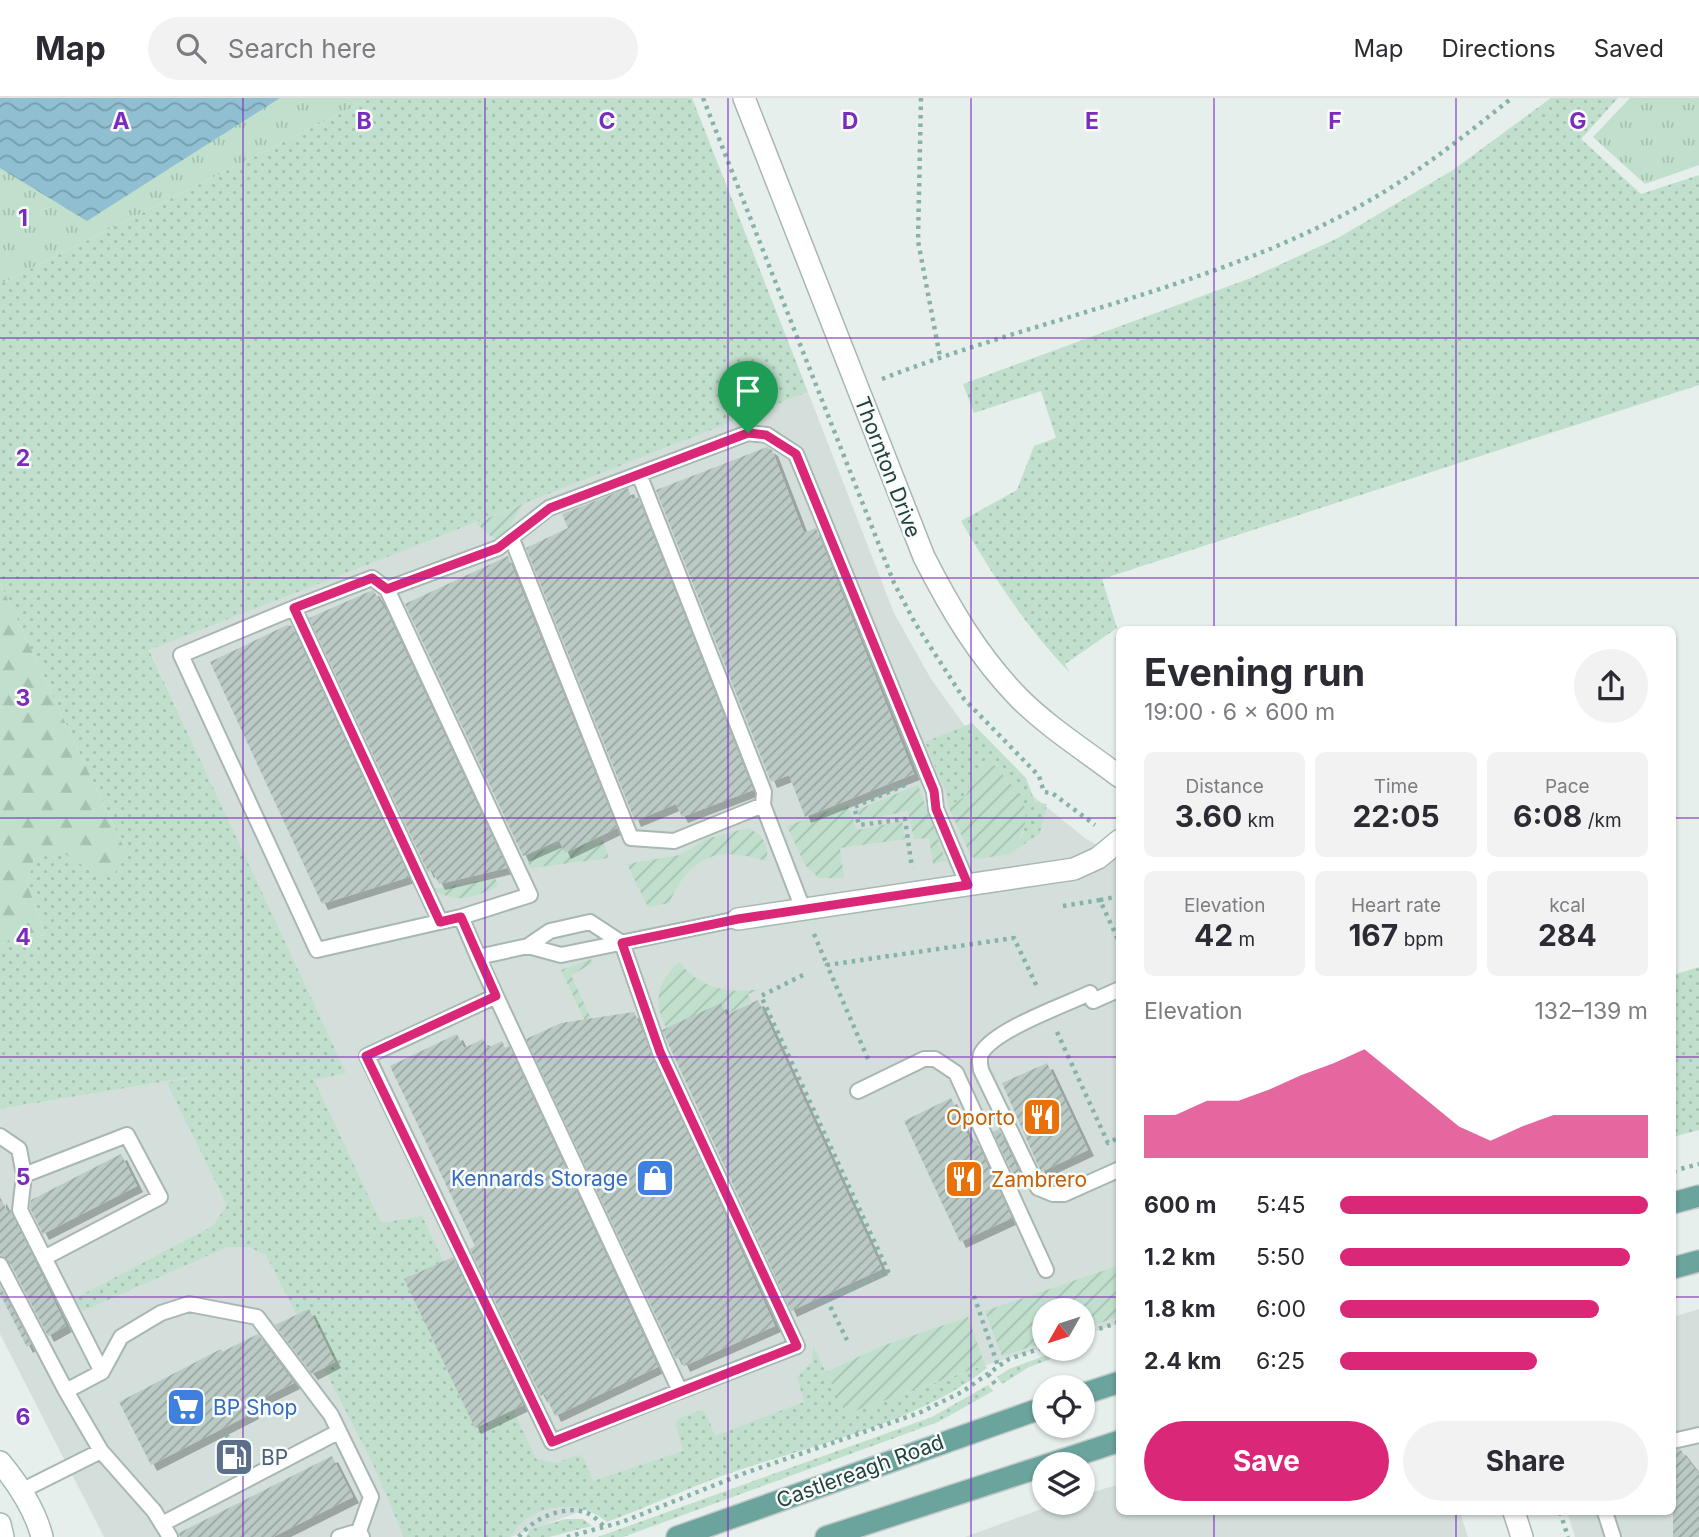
<!DOCTYPE html>
<html lang="en">
<head>
<meta charset="utf-8">
<style>
	:root { --surface:#fff; --page:#f2f2f3; --text:#2b2b33; --muted:#7c7c81; --line:#e1e1e2; --accent:#db2777 }
	body { margin:0; font-family:Inter,sans-serif; background:var(--page); color:var(--text); height:100vh; display:flex; flex-direction:column; font-size:26px; white-space:nowrap }
	* { box-sizing:border-box; margin:0 }
	p { font-size:23px; color:var(--muted) }
	.icon { flex:none; width:38px; height:38px; fill:none; stroke:currentColor; stroke-width:2; stroke-linecap:round; stroke-linejoin:round }
	.map { position:relative; flex:1; overflow:hidden }
	.drawer { position:absolute; left:1116px; top:528px; width:560px; height:889px; display:flex; flex-direction:column; background:var(--surface); border-radius:10px; box-shadow:0 2px 5px #0004 }
	.drawer>* { flex:none }
	.needle { width:46px; rotate:231deg }
	.fabs { position:absolute; left:1032px; top:1200px; display:grid; gap:14px }
	.fabs a { display:grid; place-items:center; width:63px; height:63px; border-radius:50%; background:var(--surface); box-shadow:0 2px 5px #0004; font-size:35px }
	.pin { position:absolute; display:grid; place-items:center; width:60px; height:60px; color:#fff; margin:-72px -30px; border-radius:50% 50% 50% 0; rotate:-45deg; box-shadow:0 0 7px #0007 }
	.pin .icon { rotate:45deg }
	.round { display:grid; place-items:center; flex:none; width:74px; height:74px; border-radius:37px; background:var(--page) }
	.overview { display:flex; align-items:center; justify-content:space-between; height:119px; padding:0 28px }
	h1 { font-size:38px; font-weight:700; line-height:52px }
	.stats { display:grid; grid-template-columns:repeat(3,1fr); gap:10px; height:119px; padding:7px 28px }
	.stats div { display:grid; align-content:center; border-radius:10px; background:var(--page); text-align:center }
	.stats b { font-size:30px; font-weight:700 }
	.stats small { font-size:19px; font-weight:400 }
	.stats p { font-size:19px }
	.chart { height:196px; padding:14px 28px }
	.chart p { display:flex; justify-content:space-between }
	.chart svg { width:100%; height:126px; margin-top:7px; fill:var(--accent); opacity:.7 }
	.button { display:flex; gap:14px; margin-top:auto; padding:14px 28px }
	.button a { flex:1; height:80px; border-radius:42px; background:var(--accent); color:#fff; font-size:28px; font-weight:700; line-height:80px; text-align:center }
	.button a+a { background:var(--page); color:var(--text) }
	ul { padding:0 28px; list-style:none; font-size:23px }
	li { display:grid; grid-template-columns:112px 84px 1fr; align-items:center; height:52px }
	li i { height:18px; border-radius:9px; background:var(--accent) }
	header { display:flex; align-items:center; gap:42px; box-sizing:border-box; height:98px; padding:0 35px; background:var(--surface); border-bottom:2px solid var(--line) }
	header strong { font-size:33px }
	nav { display:flex; gap:38px; margin-inline-start:auto; font-size:24px }
	.search { width:490px; height:63px; background:var(--page); display:flex; align-items:center; gap:18px; box-sizing:border-box; padding:0 24px; border-radius:38px; color:var(--muted); font-size:26px }
	.map>svg:first-child { display:block }
	.built { fill:#d4dfdb }
	.grass { fill:url(#grass-dots) }
	.forest { fill:url(#forest-firs) }
	.park { fill:url(#park-tufts) }
	.garden { fill:url(#garden-furrows) }
	.water { fill:url(#water-waves) }
	.building { fill:url(#building-hatch); filter:url(#shadow) }
	.lines { fill:none; stroke-linecap:round; stroke-linejoin:round }
	.lane-casing { stroke:#a8b7b4; stroke-width:18 }
	.street-casing { stroke:#a8b7b4; stroke-width:24 }
	.secondary-casing { stroke:#a4bab5; stroke-width:24 }
	.primary-casing { stroke:#c2cac9; stroke-width:24 }
	.path { stroke:#87b2aa; stroke-width:4.5; stroke-dasharray:3.5 5; stroke-linecap:butt }
	.lane { stroke:#fff; stroke-width:14 }
	.street { stroke:#fff; stroke-width:21 }
	.secondary { stroke:#fff; stroke-width:21 }
	.primary { stroke:#6ba39d; stroke-width:21 }
	.route-casing { stroke:#fff; stroke-width:14 }
	.route { stroke:#db2777; stroke-width:9 }
	.grid { fill:none; stroke:#7b2cbf; stroke-width:2; stroke-opacity:0.55 }
	.labels { text-anchor:middle; dominant-baseline:central; stroke-width:5; stroke-linejoin:round; paint-order:stroke }
	.street-label { font-size:21px; fill:#25413d; stroke:#f7fbf9 }
	.food-label { font-size:21px; fill:#c56008; stroke:#f7fbf9; text-anchor:end }
	.shop-label { font-size:21px; fill:#366cbe; stroke:#f7fbf9; text-anchor:end }
	.service-label { font-size:21px; fill:#4e5e75; stroke:#f7fbf9; text-anchor:start }
	.grid-label { font-size:23px; text-anchor:middle; font-weight:bold; fill:#7b2cbf; stroke:#f7fbf9; stroke-width:5; stroke-linejoin:round; paint-order:stroke }
</style>
</head>
<body>
<header>
<strong>Map</strong>
<div class="search"><svg class="icon" aria-label="search" viewBox="0 0 24 24"><circle cx="10" cy="10" r="6"/><path d="M15 15l6 6"/></svg>Search here</div>
<nav><a>Map</a><a>Directions</a><a>Saved</a></nav>
</header>
<div class="map">
<svg width="1699" height="1439" viewBox="0 0 1699 1439">
	<defs>
		<pattern id="grass-dots" width="8" height="8" patternUnits="userSpaceOnUse" patternTransform="scale(1.75)"><rect width="8" height="8" fill="#c0dfcc"/><path d="M2 2h.1M6 6h.1" fill="none" stroke="#a5c1b0" stroke-width="1.8" stroke-linecap="round"/></pattern>
		<pattern id="forest-firs" width="22" height="20" patternUnits="userSpaceOnUse" patternTransform="scale(1.75)"><rect width="22" height="20" fill="#c0dfcc"/><path d="M5 1l3.5 6h-7zM16 11l3.5 6h-7z" fill="#a5c1b0"/></pattern>
		<pattern id="park-tufts" width="24" height="20" patternUnits="userSpaceOnUse" patternTransform="scale(1.75)"><rect width="24" height="20" fill="#c0dfcc"/><path d="M3 7l-1-3M5 7V3M7 7l1-3M15 17l-1-3M17 17v-4M19 17l1-3" fill="none" stroke="#a5c1b0"/></pattern>
		<pattern id="garden-furrows" width="10" height="10" patternUnits="userSpaceOnUse" patternTransform="scale(1.75)"><rect width="10" height="10" fill="#c0dfcc"/><path d="M-1 1l2-2M0 10L10 0M9 11l2-2" fill="none" stroke="#a5c1b0"/></pattern>
		<pattern id="water-waves" width="16" height="10" patternUnits="userSpaceOnUse" patternTransform="scale(1.75)"><rect width="16" height="10" fill="#90bfd2"/><path d="M0 5q4-4 8 0t8 0" fill="none" stroke="#759dac"/></pattern>
		<pattern id="building-hatch" width="6" height="6" patternUnits="userSpaceOnUse" patternTransform="scale(1.75)"><rect width="6" height="6" fill="#bbcac5"/><path d="M-1 1l2-2M0 6l6-6M5 7l2-2" fill="none" stroke="#98a6a1"/></pattern>
		<filter id="shadow"><feDropShadow dx="6" dy="6" stdDeviation="0" flood-color="#0004"/></filter>
	</defs>
	<rect width="100%" height="100%" fill="#e6efec"/>
	<path class="built" d="M808 294 894 515 931 581 970 635 1028 694 1085 740 1120 762V1225L1083 1237V1213H1045V1249L957 1276 511 1439H104L0 1236V1011L231 972 338 962 149 551Z
		M1699 1211V1439H1575L1567 1414H1673V1219Z
		M1120 1386V1414H1460L1468 1439H965L1058 1405H1083V1397Z"/>
	<path class="grass" d="M371 0H692L808 294 149 552 346 975 314 982 381 1125 422 1118 536 1361 556 1365 578 1357 583 1359 593 1383 683 1353 676 1327 678 1321 701 1312 706 1316 715 1338 804 1304 797 1279 812 1264 813 1248 846 1316 985 1267 987 1270C920 1324 816 1346 736 1373 692 1388 650 1408 607 1424 578 1399 530 1405 510 1439H404L374 1368 266 1157 249 1149H227L83 1213 74 1201 213 1128 227 1107 167 985 203 977 0 1011V846L45 837 27 785 34 761 62 753 91 773 126 754 0 485V186Z
		M1551 0H1618L1581 41 1641 96 1699 77V287L1102 481 1117 530 1065 566 1070 575C1026 529 993 478 961 423L1017 392 1034 348 1056 340 1041 293 974 315 963 286 1251 180 1338 140 1453 72Z
		M972 625 1026 680 1035 704 1047 706 1040 735 1010 756 1025 733 971 684 965 699 948 708 947 697 925 644Z
		M1699 869V1032L1673 1039V877Z
		M1063 1251H1079L1029 1269 1002 1286 997 1279 1009 1271Z
		M988 1287 993 1293 938 1324 623 1439H598L932 1319Z
		M566 1421H583L592 1428 549 1439H526L530 1431Z"/>
	<path class="forest" d="M0 485 126 754 114 777 91 773 62 754 34 761 27 785 45 837 0 846Z"/>
	<path class="park" d="M0 0H371L0 186Z
		M1630 0H1699V67L1645 86 1593 39Z"/>
	<path class="garden" d="M523 406 504 438 493 440 476 425Z
		M983 666 994 667C1025 702 1039 713 1010 756L977 761 971 758 948 708 965 699Z
		M918 687 946 763 933 766 929 740 914 741 908 713 861 723 857 712Z
		M847 706 857 732 902 723 905 741 840 750 844 780H819L805 767 787 728Z
		M748 730C761 736 771 747 766 763 717 748 691 757 669 805L648 809 627 766 680 757 706 741Z
		M603 742 609 760 531 770 525 759 553 748Z
		M495 780 498 788C476 800 454 806 433 791Z
		M591 861 593 865 571 877 592 923H585L561 872Z
		M679 864C701 891 728 896 761 891L748 896 751 904 722 918 667 931C652 904 657 885 679 864Z
		M1120 1167V1218L1083 1231V1213H1045V1244L1002 1258 985 1213Z
		M968 1219 985 1267 846 1316 826 1274 882 1248Z"/>
	<path class="water" d="M0 0H280L87 123 0 70Z"/>
	<path class="building" d="M767 349 772 352 804 435 816 430 914 676 805 719 789 677 771 684 656 392Z
		M628 390 632 401 638 399 753 692 682 719 676 706 635 723 526 450 568 430 562 416Z
		M508 458 617 730 565 755 559 742 523 758 405 506Z
		M373 492 387 514 507 770 439 786 432 772 428 774 309 520Z
		M287 527 292 528 409 779 322 806 210 564Z
		M758 902 882 1171 791 1213 662 932 721 905 726 917Z
		M634 914 775 1228 684 1268 680 1259 676 1261 526 941 561 925Z
		M457 936 464 950 483 941 488 950 502 943 505 950 509 948 658 1269 555 1318 545 1296 541 1298 470 1151 475 1148 390 968Z
		M1047 965 1088 1052 1041 1074 1002 985Z
		M951 1000 971 1044 976 1042 1012 1120 960 1144 904 1023Z
		M999 1031 1023 1082 1017 1085 993 1034Z
		M121 1056 137 1088 43 1136 30 1110 31 1102Z
		M0 1099 8 1114 11 1112 66 1228 48 1238 9 1163 0 1157Z
		M453 1159 523 1307 475 1330 404 1181Z
		M0 1188 31 1246 27 1249 0 1196Z
		M309 1211 335 1264 312 1276 275 1227Z
		M258 1236 294 1285 249 1307 253 1315 151 1367 119 1304 221 1251 222 1254Z
		M1680 1351 1699 1376V1439H1673V1352Z
		M332 1358 353 1399 273 1439H180L179 1435Z"/>
	<g class="lines">
		<g class="lane-casing">
			<path id="lane" d="M512 441 631 740 674 743 763 707 764 694 639 376
				M294 510 372 480 387 491
				M763 707 803 811
				M461 819 530 797 387 491 498 450 549 410 748 335 767 337 796 356 934 693 936 711 968 787
				M440 823 294 510 181 557 317 852 461 819 478 859
				M528 848 561 857 738 821
				M1090 895C1065 907 993 932 981 956 979 961 980 966 981 972L1038 1090 1053 1096H1064L1120 1071
				M496 898 367 958 552 1344 680 1293 496 898 478 859 528 848 550 833 590 824 622 845 660 954 797 1248 680 1293
				M1093 903 1120 891
				M858 993 924 961H935L956 975 1046 1172
				M0 1038 19 1051 24 1077 20 1112 102 1274
				M24 1077 127 1037 160 1099 44 1160
				M0 1167 66 1293
				M1673 1343 1699 1337
				M101 1353 154 1413 170 1439
				M21 1393 101 1353 66 1293 102 1274 121 1239 161 1215 189 1206 257 1219 331 1317 371 1399 359 1433 362 1439
				M1605 1414 1613 1439
				M162 1426 338 1334
				M339 1439 359 1433"/>
		</g>
		<g class="street-casing">
			<path id="street" d="M744 0 924 459C950 510 978 558 1019 600 1049 630 1086 653 1120 679
				M738 821 1074 771 1098 760 1120 742
				M1514 1414 1522 1439"/>
		</g>
		<g class="secondary-casing">
			<path id="secondary" d="M0 1364C19 1387 35 1411 42 1439
				M0 1426 3 1439"/>
		</g>
		<g class="primary-casing">
			<path id="primary" d="M1673 1105 1699 1098
				M1673 1170 1699 1163
				M1083 1296 1120 1284
				M677 1439 1045 1309
				M826 1439 1120 1343"/>
		</g>
		<path class="path" d="M703 0 894 485 915 525 964 601 1039 678 1044 694 1052 695 1095 727
			M921 0 918 143 940 259
			M882 281C1038 220 1208 191 1356 110 1412 80 1463 39 1512 0
			M905 687 854 709 859 727 905 721 912 770
			M1120 798 1100 802 1120 846
			M1063 808 1100 802
			M814 836 827 867
			M803 877 761 898 888 1173 827 1202 847 1242
			M1057 934 1108 1045 1120 1039
			M868 961 827 867 1014 840 1038 891
			M1673 1073 1699 1066
			M974 1198 998 1268
			M1083 1236 1120 1224
			M988 1276 997 1289
			M226 1336 240 1361
			M1560 1414 1568 1439
			M519 1439C532 1421 564 1406 587 1415 593 1417 600 1425 605 1429
			M567 1439 622 1424 745 1375 919 1315 962 1294 1009 1261 1045 1249"/>
		<use href="#lane" class="lane"/>
		<use href="#street" class="street"/>
		<use href="#secondary" class="secondary"/>
		<use href="#primary" class="primary"/>
	</g>
	<g class="lines">
		<g class="route-casing">
			<path id="route" d="M748 335 766 337 796 356 934 693 936 711 968 787 738 821 622 845 660 954 797 1248 552 1344 366 958 496 898 461 819 440 824 294 510 372 480 387 491 498 450 550 410Z"/>
		</g>
		<use href="#route" class="route"/>
	</g>
	<path class="grid" d="M243 0V1439M485 0V1439M728 0V1439M971 0V1439M1214 0V532M1456 0V532M0 240H1699M0 480H1699M0 720H1120M1673 720H1699M0 959H1120M1673 959H1699M0 1199H1120M1673 1199H1699M1214 1414V1439M1456 1414V1439"/>
	<defs>
		<g id="restaurant-square" transform="scale(2.0125)"><rect x="-9" y="-9" width="18" height="18" rx="4" fill="#e8710a" stroke="#f7fbf9"/><path d="M-5-6h1v4h1v-4h1v4h1v-4h1v5L-1.5 .5V6h-2V.5L-5-1ZM5-6V6H3V1.5H1.5Q1.5-4 5-6Z" fill="#fff"/></g>
		<g id="shop-square" transform="scale(2.0125)"><rect x="-9" y="-9" width="18" height="18" rx="4" fill="#3f7fe0" stroke="#f7fbf9"/><path d="M-5-2.5h2.3a2.7 3.5 0 0 1 5.4 0H5L5.5 6h-11ZM-1.5-2.5h3a1.5 2.3 0 0 0-3 0Z" fill="#fff"/></g>
		<g id="supermarket-square" transform="scale(2.0125)"><rect x="-9" y="-9" width="18" height="18" rx="4" fill="#3f7fe0" stroke="#f7fbf9"/><path d="M-6-5.5h2.5l.6 2H6L4.5 2H-2.5L-4.4-4H-6ZM-1.5 3.2a1.3 1.3 0 1 0 .1 0ZM3 3.2a1.3 1.3 0 1 0 .1 0Z" fill="#fff"/></g>
		<g id="fuel-square" transform="scale(2.0125)"><rect x="-9" y="-9" width="18" height="18" rx="4" fill="#5c6f8a" stroke="#f7fbf9"/><path d="M-5.5-6h7V0h2V4h1.3V-2.5L3-4.5l.8-.8L6-3V5H2.5V1h-1V6h-7ZM-4.2-4.7v3.2H.2V-4.7Z" fill="#fff"/></g>
	</defs>
	<g fill-rule="evenodd">
		<use href="#restaurant-square" x="1042" y="1019"/>
		<use href="#shop-square" x="655" y="1080"/>
		<use href="#restaurant-square" x="964" y="1081"/>
		<use href="#supermarket-square" x="186" y="1309"/>
		<use href="#fuel-square" x="234" y="1359"/>
	</g>
	<g class="labels">
		<g class="street-label">
			<text transform="translate(888 369) rotate(69)">Thornton Drive</text>
			<text transform="translate(860 1373) rotate(-20)">Castlereagh Road</text>
		</g>
		<g class="food-label">
			<text x="1015" y="1019">Oporto</text>
			<text x="991" y="1081" text-anchor="start">Zambrero</text>
		</g>
		<g class="shop-label">
			<text x="628" y="1080">Kennards Storage</text>
			<text x="213" y="1309" text-anchor="start">BP Shop</text>
		</g>
		<g class="service-label">
			<text x="261" y="1359">BP</text>
		</g>
	</g>
	<g class="grid-label">
		<text x="121" y="31">A</text>
		<text x="364" y="31">B</text>
		<text x="607" y="31">C</text>
		<text x="850" y="31">D</text>
		<text x="1092" y="31">E</text>
		<text x="1335" y="31">F</text>
		<text x="1578" y="31">G</text>
		<text x="23" y="128">1</text>
		<text x="23" y="368">2</text>
		<text x="23" y="608">3</text>
		<text x="23" y="847">4</text>
		<text x="23" y="1087">5</text>
		<text x="23" y="1327">6</text>
	</g>
</svg>
<div class="fabs">
<a><svg class="needle" viewBox="-14 -14 28 28"><path d="M0-13l5 13h-10z" fill="#e53935"/><path d="M0 13l5-13h-10z" fill="#7c7c81"/></svg></a>
<a><svg class="icon" aria-label="locate" viewBox="0 0 24 24"><circle cx="12" cy="12" r="6"/><path d="M12 2v4M12 18v4M2 12h4M18 12h4"/></svg></a>
<a><svg class="icon" aria-label="layers" viewBox="0 0 24 24"><path d="M12 4l9 5-9 5-9-5zM3 14l9 5 9-5"/></svg></a>
</div>
<div class="pin" style="left:748px;top:335px;background:#1e9e55"><svg class="icon" aria-label="arrive" viewBox="0 0 24 24"><path d="M6 21V4h12l-3 4 3 4H6"/></svg></div>
<section class="drawer">
<div class="overview"><div><h1>Evening run</h1><p>19:00 · 6 × 600 m</p></div><a class="round"><svg class="icon" aria-label="share" viewBox="0 0 24 24"><path d="M12 15V3M7 8l5-5 5 5M5 13v7h14v-7"/></svg></a></div>
<div class="stats">
<div><p>Distance</p><b>3.60<small> km</small></b></div>
<div><p>Time</p><b>22:05</b></div>
<div><p>Pace</p><b>6:08<small> /km</small></b></div>
</div>
<div class="stats">
<div><p>Elevation</p><b>42<small> m</small></b></div>
<div><p>Heart rate</p><b>167<small> bpm</small></b></div>
<div><p>kcal</p><b>284</b></div>
</div>
<div class="chart"><p><span>Elevation</span>132–139 m</p>
<svg viewBox="0 0 160 44" preserveAspectRatio="none"><path d="M0 44V29L10 29L20 24L30 24L40 20L50 15L60 11L70 6L80 15L90 24L100 33L110 38L120 33L130 29L140 29L150 29L160 29V44z"/></svg>
</div>
<ul>
<li><b>600 m</b>5:45<i style="width:100%"></i></li>
<li><b>1.2 km</b>5:50<i style="width:94%"></i></li>
<li><b>1.8 km</b>6:00<i style="width:84%"></i></li>
<li><b>2.4 km</b>6:25<i style="width:64%"></i></li>
</ul>
<div class="button"><a>Save</a><a>Share</a></div>
</section>
</div>
</body>
</html>
